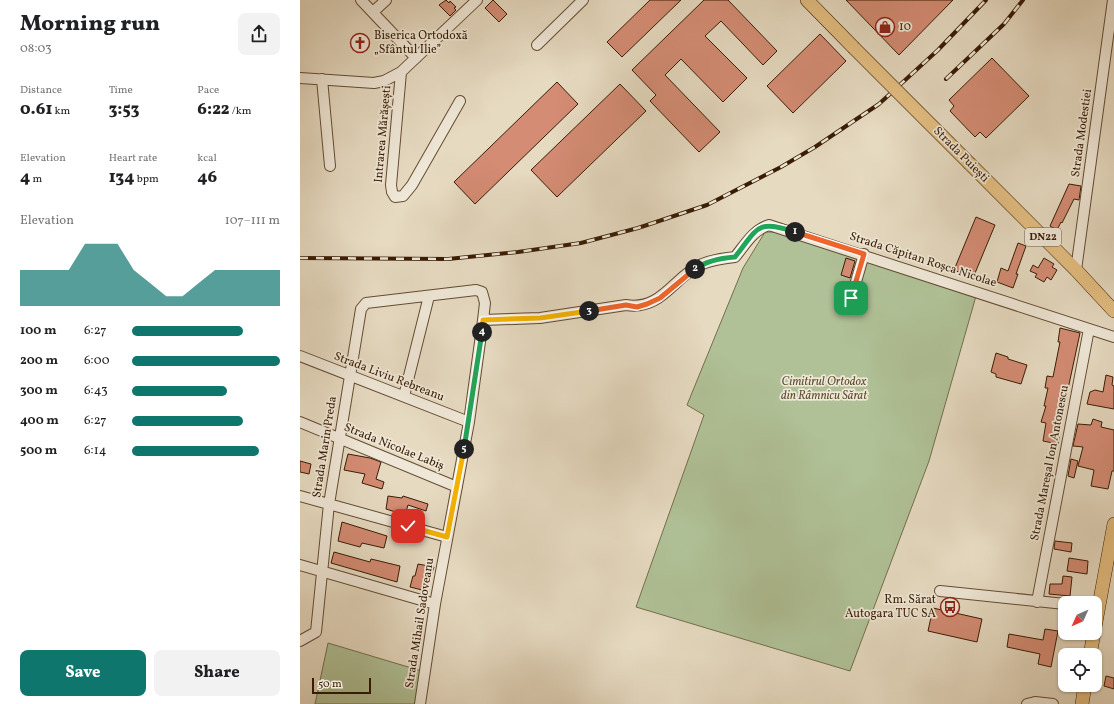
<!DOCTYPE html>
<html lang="en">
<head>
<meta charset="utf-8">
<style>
	:root { --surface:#fff; --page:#f2f2f2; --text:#202124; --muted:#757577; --accent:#0f766e }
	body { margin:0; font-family:Vollkorn,serif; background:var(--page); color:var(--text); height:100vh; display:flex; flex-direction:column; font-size:15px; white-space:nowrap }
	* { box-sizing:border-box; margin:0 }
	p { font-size:13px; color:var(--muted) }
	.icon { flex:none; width:22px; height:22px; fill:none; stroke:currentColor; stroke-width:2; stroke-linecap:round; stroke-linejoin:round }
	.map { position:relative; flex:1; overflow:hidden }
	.details { display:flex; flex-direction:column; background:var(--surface); width:300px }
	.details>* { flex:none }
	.needle { width:26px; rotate:225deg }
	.fabs { position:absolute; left:758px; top:596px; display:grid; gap:8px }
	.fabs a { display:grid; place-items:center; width:44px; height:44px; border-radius:8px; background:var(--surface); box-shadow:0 1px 3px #0004; font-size:20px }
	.scale { position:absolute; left:12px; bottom:10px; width:59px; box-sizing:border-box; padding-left:4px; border:2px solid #381c03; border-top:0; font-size:11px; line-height:14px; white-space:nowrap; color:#381c03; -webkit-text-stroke:3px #efe7d7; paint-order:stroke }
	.pin { position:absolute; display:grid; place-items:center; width:34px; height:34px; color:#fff; margin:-17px; border-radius:8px; box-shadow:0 2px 6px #0006 }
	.km { position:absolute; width:20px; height:20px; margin:-10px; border-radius:50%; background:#222; color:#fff; font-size:11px; line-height:20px; text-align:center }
	.round { display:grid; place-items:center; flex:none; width:42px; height:42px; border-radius:8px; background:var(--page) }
	.overview { display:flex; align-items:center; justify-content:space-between; height:68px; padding:0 20px }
	h1 { font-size:22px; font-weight:800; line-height:30px }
	.metrics { display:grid; grid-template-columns:repeat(3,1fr); gap:6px; height:68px; padding:4px 20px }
	.metrics div { display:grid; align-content:center }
	.metrics b { font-size:17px; font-weight:800 }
	.metrics small { font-size:11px; font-weight:400 }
	.metrics p { font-size:11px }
	.chart { height:112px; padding:8px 20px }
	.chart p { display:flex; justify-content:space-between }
	.chart svg { width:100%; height:72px; margin-top:4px; fill:var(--accent); opacity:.7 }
	.primary-button { display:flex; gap:8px; margin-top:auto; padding:8px 20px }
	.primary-button a { flex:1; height:46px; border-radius:8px; background:var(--accent); color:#fff; font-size:16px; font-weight:800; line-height:46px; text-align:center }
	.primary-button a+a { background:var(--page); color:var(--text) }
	ul { padding:0 20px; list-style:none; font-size:13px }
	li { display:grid; grid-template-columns:64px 48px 1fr; align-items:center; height:30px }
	li i { height:10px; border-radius:5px; background:var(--accent) }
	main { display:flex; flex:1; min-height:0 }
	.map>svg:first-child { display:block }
	.green { fill:#b0c197; stroke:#746e4d }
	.building { fill:#d48c74; stroke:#381c03 }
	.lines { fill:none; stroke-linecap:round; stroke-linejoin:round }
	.minor-casing { stroke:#644c32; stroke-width:12 }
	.major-casing { stroke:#381c03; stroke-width:14 }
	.minor { stroke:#efe7d7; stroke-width:10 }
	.major { stroke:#e3bd80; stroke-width:13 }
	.rail-casing { stroke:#381c03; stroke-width:4 }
	.rail { stroke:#efe7d7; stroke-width:2.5; stroke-dasharray:8; stroke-linecap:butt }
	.major-bridge-casing { stroke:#381c03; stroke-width:14; stroke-linecap:butt }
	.major-bridge { stroke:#e3bd80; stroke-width:13 }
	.split-1-casing { stroke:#fff; stroke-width:8 }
	.split-2-casing { stroke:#fff; stroke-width:8 }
	.split-3-casing { stroke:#fff; stroke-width:8 }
	.split-4-casing { stroke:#fff; stroke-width:8 }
	.split-5-casing { stroke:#fff; stroke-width:8 }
	.split-6-casing { stroke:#fff; stroke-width:8 }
	.split-1 { stroke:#f0652b; stroke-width:5 }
	.split-2 { stroke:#22a559; stroke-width:5 }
	.split-3 { stroke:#f0652b; stroke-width:5 }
	.split-4 { stroke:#f5b400; stroke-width:5 }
	.split-5 { stroke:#22a559; stroke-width:5 }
	.split-6 { stroke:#f5b400; stroke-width:5 }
	.labels { text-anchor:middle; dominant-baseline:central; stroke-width:3.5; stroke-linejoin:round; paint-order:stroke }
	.shield { fill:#efe7d7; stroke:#6f5943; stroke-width:1 }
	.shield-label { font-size:11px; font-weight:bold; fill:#381c03 }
	.poi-label { font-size:12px; fill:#381c03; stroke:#efe7d7; text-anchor:start }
	.street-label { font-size:12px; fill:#381c03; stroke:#efe7d7 }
	.park-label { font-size:12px; font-style:italic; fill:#5c4e2f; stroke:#efe7d7 }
</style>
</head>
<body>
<main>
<section class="details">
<div class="overview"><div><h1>Morning run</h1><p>08:03</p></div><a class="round"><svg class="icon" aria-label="share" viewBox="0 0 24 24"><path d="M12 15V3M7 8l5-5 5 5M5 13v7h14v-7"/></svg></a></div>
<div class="metrics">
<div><p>Distance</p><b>0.61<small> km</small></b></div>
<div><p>Time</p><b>3:53</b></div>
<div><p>Pace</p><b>6:22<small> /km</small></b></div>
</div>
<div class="metrics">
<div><p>Elevation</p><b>4<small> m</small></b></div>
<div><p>Heart rate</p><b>134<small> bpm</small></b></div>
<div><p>kcal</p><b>46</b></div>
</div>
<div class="chart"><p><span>Elevation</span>107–111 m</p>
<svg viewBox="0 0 160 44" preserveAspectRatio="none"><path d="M0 44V22L10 22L20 22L30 22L40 6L50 6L60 6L70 22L80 30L90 38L100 38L110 30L120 22L130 22L140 22L150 22L160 22V44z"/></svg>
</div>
<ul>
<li><b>100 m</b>6:27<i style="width:75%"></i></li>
<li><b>200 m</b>6:00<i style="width:100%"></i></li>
<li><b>300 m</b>6:43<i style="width:64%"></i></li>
<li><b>400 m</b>6:27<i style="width:75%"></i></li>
<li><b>500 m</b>6:14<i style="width:86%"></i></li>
</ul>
<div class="primary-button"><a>Save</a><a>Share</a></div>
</section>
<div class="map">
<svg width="814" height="704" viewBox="0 0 814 704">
	<rect width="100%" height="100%" fill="#e6dac1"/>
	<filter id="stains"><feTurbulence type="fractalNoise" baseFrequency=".005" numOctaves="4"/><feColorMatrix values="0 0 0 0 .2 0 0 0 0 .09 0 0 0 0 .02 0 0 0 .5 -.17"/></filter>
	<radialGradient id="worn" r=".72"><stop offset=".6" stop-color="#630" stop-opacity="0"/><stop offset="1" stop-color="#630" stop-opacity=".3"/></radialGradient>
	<path class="green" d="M465 232H475L676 296 629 461 550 671 336 607 404 415 387 405 443 268Z
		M28 643 125 672 120 704H15Z"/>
	<path class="building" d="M146 0 149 3 150 1 156 7 154 8 156 10 150 16 139 5Z
		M193 0 207 14 199 22 185 8Z
		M350 0H381L322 57 307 42Z
		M404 0H428L477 51 463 65 421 21 405 36 447 78 423 102 381 59 365 75 420 132 399 152 350 101 356 95 332 70Z
		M546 0H653L599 55Z
		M520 34 546 61 493 113 467 86Z
		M692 58 729 96 686 138 680 132 675 137 650 111 654 106 649 100Z
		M257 82 278 104 175 204 154 182Z
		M320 84 346 111 257 197 231 170Z
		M769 184 781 186 779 200 774 199 762 223 761 222 757 230 750 226Z
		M676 217 695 225 673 278 654 270Z
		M718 243 726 246 716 274H718L713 288 697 282 701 268 708 271Z
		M546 258 555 261 550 278 541 275Z
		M744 258 754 264 752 267 757 270 751 280 747 277 744 282 735 277 737 274 730 271 733 265 738 268Z
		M760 328 780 333 762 417 757 431 760 432 758 444 743 441 746 423 741 422 746 406H744L748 388H745L747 376 753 377 760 342H758Z
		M696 353 708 357V359L727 365 721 384 696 377V374L691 372Z
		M806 375 813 377 812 385 814 386V409L787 404 790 392 795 390 803 392Z
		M793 419 802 422 801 427 814 430V471H812L808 489 791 486 794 470 778 466 783 447 773 446 778 424 791 425Z
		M48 454 70 458 81 462 76 479 84 482 82 489 62 483 65 474 44 470Z
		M771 459 778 461 774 478 768 476Z
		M0 461 11 464 9 474 0 472Z
		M88 496 102 498 103 496 128 504 126 511 108 505 105 515 86 509Z
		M42 522 87 536 84 548 62 543 60 547 38 541Z
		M755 541 772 543 771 552 754 549Z
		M34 552 70 562 71 559 100 566 97 582 31 563Z
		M769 558 788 561 787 574 767 571Z
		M118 564 134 567 126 591 110 587 113 576H115Z
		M763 576 772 577 770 596 749 594 750 584H762Z
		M633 608 682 619 677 642 628 631Z
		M745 629 758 631 751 667 738 664 740 654 707 647 709 634 743 640Z
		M806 676 814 678V689L804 686Z"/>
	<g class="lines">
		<g class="minor-casing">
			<path id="minor" d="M61 0 116 58
				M73 12 86 0
				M237 45 283 0
				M101 72 91 185 92 192 95 197 103 196 112 185 160 101
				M0 78 74 83 84 81 101 72 177 0
				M22 79 30 166
				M776 270 813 0
				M551 299 564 254
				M183 320 240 318 326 305C362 311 374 276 402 264 412 260 425 258 435 257 445 245 453 230 469 225L814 337
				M0 356 169 422
				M104 396 129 296
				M0 422 157 487
				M0 496 147 537
				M0 565 135 604
				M640 591 765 604
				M737 602 789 329
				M0 641 16 632 29 504 61 309 66 303 176 290 182 292 185 303 183 320 169 422 135 604 120 704
				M727 704 735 702 753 704"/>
		</g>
		<g class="major-casing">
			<path id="major" d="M507 0 553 47
				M670 164 776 270 814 311
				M795 627 814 524
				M790 655 794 633
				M782 704 785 685"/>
		</g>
		<use href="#minor" class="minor"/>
		<use href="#major" class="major"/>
		<g class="rail-casing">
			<path id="rail" d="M646 79 704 24 723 0
				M0 258 148 259 218 252 281 243 338 228 407 205 481 167 515 147 579 104 638 50 686 0"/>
		</g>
		<use href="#rail" class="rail"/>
		<g class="major-bridge-casing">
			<path id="major-bridge" d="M553 47 670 164"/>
		</g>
		<use href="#major-bridge" class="major-bridge"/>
	</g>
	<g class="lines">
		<g class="split-1-casing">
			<path id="split-1" d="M495 232 564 254 551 298"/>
		</g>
		<g class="split-2-casing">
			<path id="split-2" d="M395 269C406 261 422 258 435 257 458 228 456 219 495 232"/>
		</g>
		<g class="split-3-casing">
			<path id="split-3" d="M289 311 326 305 337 307 347 304 360 298 395 269"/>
		</g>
		<g class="split-4-casing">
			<path id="split-4" d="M182 332 183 320 240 318 289 311"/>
		</g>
		<g class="split-5-casing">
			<path id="split-5" d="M164 449 182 332"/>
		</g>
		<g class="split-6-casing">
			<path id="split-6" d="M108 526 147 537 164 449"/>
		</g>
		<use href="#split-1" class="split-1"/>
		<use href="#split-2" class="split-2"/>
		<use href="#split-3" class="split-3"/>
		<use href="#split-4" class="split-4"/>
		<use href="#split-5" class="split-5"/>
		<use href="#split-6" class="split-6"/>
	</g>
	<defs>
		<g id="shop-ring" transform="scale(1)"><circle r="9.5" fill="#efe7d7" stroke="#8f2418" stroke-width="1.5"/><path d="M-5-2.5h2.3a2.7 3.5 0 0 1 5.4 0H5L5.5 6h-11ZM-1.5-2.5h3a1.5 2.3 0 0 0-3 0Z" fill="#8f2418"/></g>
		<g id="church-ring" transform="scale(1)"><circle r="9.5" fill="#efe7d7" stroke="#8f2418" stroke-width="1.5"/><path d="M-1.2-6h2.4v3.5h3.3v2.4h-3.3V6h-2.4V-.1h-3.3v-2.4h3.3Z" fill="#8f2418"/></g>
		<g id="bus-ring" transform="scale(1)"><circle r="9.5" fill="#efe7d7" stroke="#8f2418" stroke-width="1.5"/><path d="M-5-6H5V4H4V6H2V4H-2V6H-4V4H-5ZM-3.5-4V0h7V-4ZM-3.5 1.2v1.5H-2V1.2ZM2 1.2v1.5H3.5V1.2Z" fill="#8f2418"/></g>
	</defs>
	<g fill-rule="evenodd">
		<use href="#shop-ring" x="585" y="27"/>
		<use href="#church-ring" x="60" y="43"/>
		<use href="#bus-ring" x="650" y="607"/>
	</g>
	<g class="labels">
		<rect class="shield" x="725" y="228" width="36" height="18" rx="3"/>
		<g class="shield-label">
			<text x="743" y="237">DN22</text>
		</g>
		<g class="poi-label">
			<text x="599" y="27">10</text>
			<text x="74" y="36">Biserica Ortodoxă<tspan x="74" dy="14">„Sfântul Ilie”</tspan></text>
			<text x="636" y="600" text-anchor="end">Rm. Sărat<tspan x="636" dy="14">Autogara TUC SA</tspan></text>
		</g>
		<g class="street-label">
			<text transform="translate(782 133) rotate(-82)">Strada Modestiei</text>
			<text transform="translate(83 134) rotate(-85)">Intrarea Mărășești</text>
			<text transform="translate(661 155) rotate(45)">Strada Puiești</text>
			<text transform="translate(623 260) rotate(18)">Strada Căpitan Roșca Nicolae</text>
			<text transform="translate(89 377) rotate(21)">Strada Liviu Rebreanu</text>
			<text transform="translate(25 447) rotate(-81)">Strada Marin Preda</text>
			<text transform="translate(94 447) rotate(22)">Strada Nicolae Labiș</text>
			<text transform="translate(750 463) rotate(-79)">Strada Mareșal Ion Antonescu</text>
			<text transform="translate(120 623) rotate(-81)">Strada Mihail Sadoveanu</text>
		</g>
		<g class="park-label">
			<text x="524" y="382">Cimitirul Ortodox<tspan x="524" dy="14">din Râmnicu Sărat</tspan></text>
		</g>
	</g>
	<rect width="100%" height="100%" filter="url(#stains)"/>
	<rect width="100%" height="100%" fill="url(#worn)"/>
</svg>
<div class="fabs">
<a><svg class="needle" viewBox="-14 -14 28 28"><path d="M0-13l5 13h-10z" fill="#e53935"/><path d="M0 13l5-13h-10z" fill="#757577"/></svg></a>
<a><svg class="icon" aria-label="locate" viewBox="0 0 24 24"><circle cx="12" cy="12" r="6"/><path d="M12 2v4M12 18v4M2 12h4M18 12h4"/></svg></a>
</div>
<div class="scale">50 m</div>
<div class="pin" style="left:551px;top:298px;background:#1e9e55"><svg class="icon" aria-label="arrive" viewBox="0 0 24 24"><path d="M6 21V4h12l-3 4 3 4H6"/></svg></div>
<div class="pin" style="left:108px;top:526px;background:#d93025"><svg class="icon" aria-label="check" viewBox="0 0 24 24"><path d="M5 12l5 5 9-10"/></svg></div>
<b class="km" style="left:495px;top:232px">1</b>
<b class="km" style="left:395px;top:269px">2</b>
<b class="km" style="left:289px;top:311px">3</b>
<b class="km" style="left:182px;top:332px">4</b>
<b class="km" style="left:164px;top:449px">5</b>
</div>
</main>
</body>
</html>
